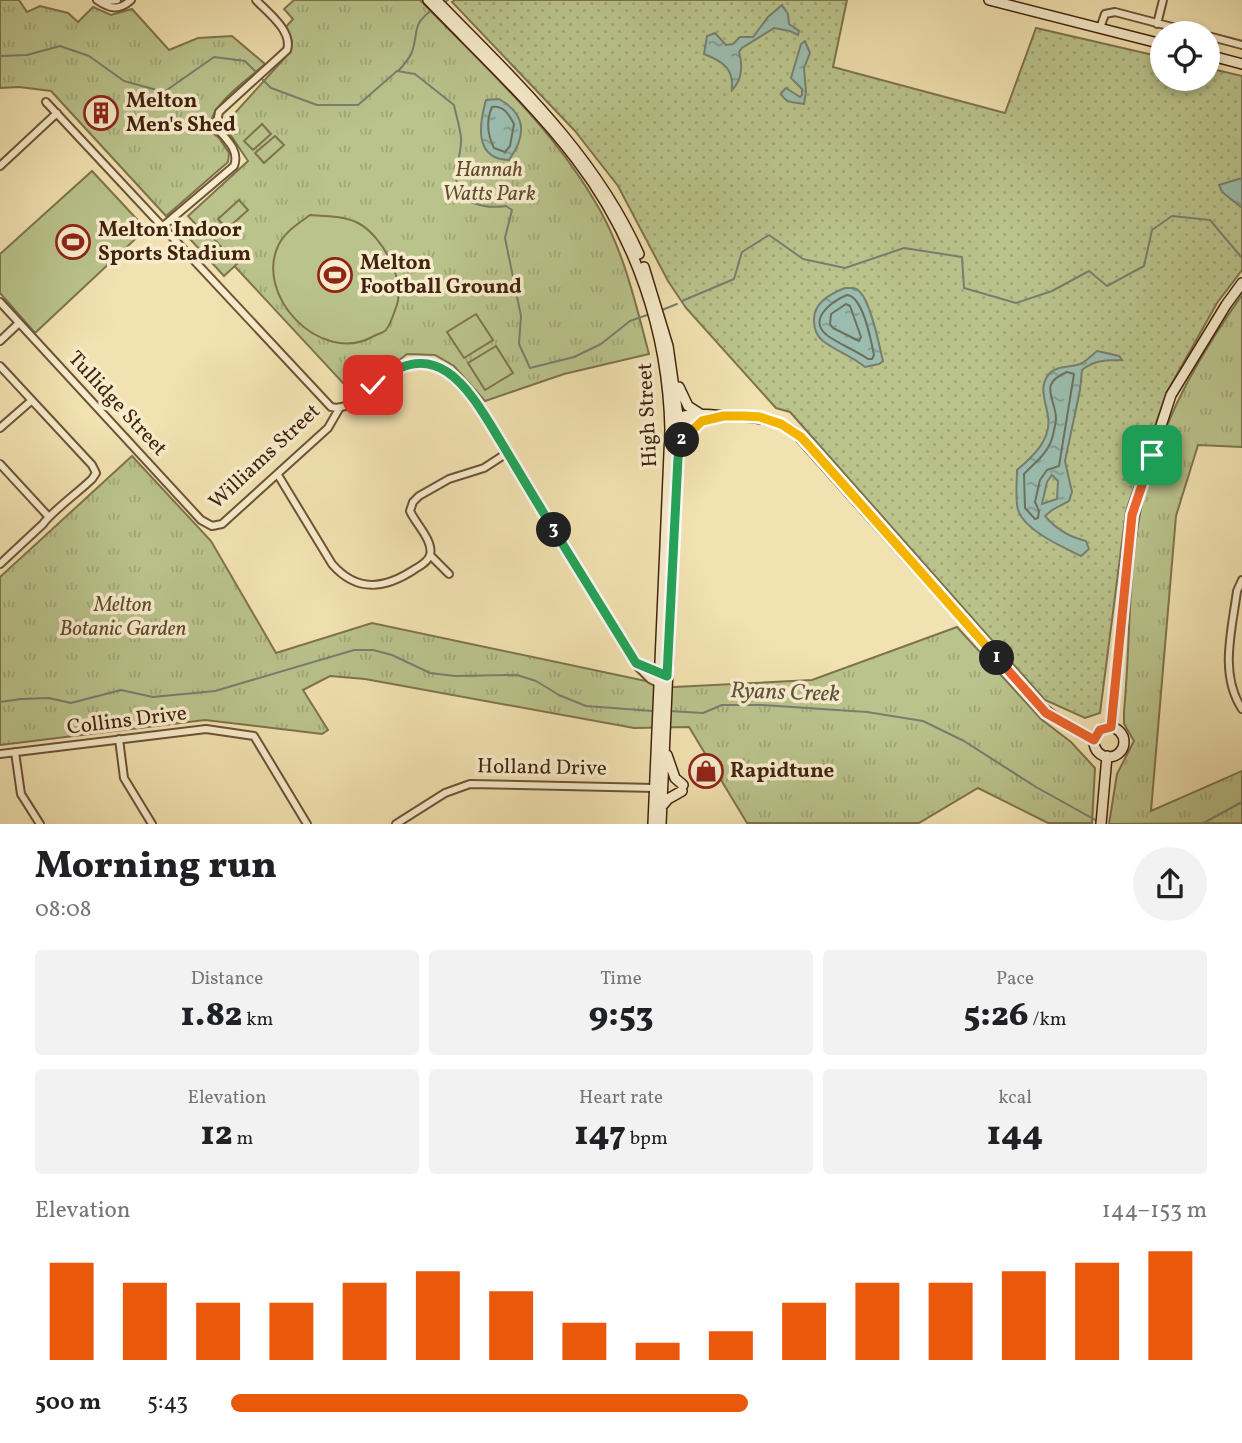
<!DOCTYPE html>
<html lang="en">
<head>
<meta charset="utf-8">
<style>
	:root { --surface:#fff; --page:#f2f2f2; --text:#202124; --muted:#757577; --accent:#ea580c }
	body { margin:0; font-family:Vollkorn,serif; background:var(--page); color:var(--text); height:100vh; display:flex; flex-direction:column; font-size:26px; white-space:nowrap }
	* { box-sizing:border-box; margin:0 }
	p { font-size:23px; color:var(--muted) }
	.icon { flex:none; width:38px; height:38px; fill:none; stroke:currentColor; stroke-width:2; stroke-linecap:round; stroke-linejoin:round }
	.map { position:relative; height:824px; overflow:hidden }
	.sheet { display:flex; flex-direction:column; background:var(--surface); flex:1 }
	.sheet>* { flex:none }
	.buttons { position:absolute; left:1150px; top:21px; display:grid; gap:14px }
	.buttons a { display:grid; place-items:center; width:70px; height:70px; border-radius:50%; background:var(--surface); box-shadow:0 4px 10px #0003; font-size:35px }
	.pin { position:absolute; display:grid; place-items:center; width:60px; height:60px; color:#fff; margin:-30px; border-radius:14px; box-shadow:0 4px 10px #0006 }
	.km { position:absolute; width:35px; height:35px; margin:-18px; border-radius:50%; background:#222; color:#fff; font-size:19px; line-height:35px; text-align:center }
	.round { display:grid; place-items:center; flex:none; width:74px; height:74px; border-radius:37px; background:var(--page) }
	.overview { display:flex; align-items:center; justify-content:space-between; height:119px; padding:0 35px }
	h1 { font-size:38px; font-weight:800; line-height:52px }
	.stats { display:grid; grid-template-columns:repeat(3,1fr); gap:10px; height:119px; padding:7px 35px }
	.stats div { display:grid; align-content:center; border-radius:7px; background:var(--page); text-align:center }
	.stats b { font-size:35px; font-weight:800 }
	.stats small { font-size:19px; font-weight:400 }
	.stats p { font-size:19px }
	.chart { height:196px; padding:14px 35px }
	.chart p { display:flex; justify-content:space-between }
	.chart svg { width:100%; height:126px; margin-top:7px; stroke:var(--accent); stroke-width:6 }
	ul { padding:0 35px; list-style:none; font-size:23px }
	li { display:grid; grid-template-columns:112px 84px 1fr; align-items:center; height:52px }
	li i { height:18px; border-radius:9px; background:var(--accent) }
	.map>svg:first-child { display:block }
	.grass { fill:url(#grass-dots); stroke:#7e734d; stroke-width:2 }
	.park { fill:url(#park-tufts); stroke:#7e734d; stroke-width:2 }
	.pitch { fill:#bac38c; stroke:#7e734d; stroke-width:2 }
	.water { fill:url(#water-ripples); stroke:#777f6f; stroke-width:2; fill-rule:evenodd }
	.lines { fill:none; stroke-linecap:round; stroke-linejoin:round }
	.shore { stroke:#6e705e; stroke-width:2 }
	.stream { stroke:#777f6f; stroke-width:2 }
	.street-casing { stroke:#6e5337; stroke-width:10 }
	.secondary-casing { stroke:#42230e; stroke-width:12 }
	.street { stroke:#f7eccc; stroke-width:6 }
	.secondary { stroke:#f7eccc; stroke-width:9 }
	.split-1-casing { stroke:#fff; stroke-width:14 }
	.split-2-casing { stroke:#fff; stroke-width:14 }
	.split-3-casing { stroke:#fff; stroke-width:14 }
	.split-4-casing { stroke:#fff; stroke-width:14 }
	.split-1 { stroke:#f0652b; stroke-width:9 }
	.split-2 { stroke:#f5b400; stroke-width:9 }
	.split-3 { stroke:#22a559; stroke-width:9 }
	.split-4 { stroke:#22a559; stroke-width:9 }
	.labels { text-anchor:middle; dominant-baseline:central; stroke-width:7; stroke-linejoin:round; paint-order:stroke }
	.poi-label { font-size:21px; font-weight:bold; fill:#42230e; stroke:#f7eccc; text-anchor:start }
	.park-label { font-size:21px; font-style:italic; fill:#604b2e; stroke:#f7eccc }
	.street-label { font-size:21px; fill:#42230e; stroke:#f7eccc }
	.water-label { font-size:23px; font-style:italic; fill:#5d513e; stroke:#f7eccc }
</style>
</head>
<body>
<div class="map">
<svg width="1242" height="824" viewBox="0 0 1242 824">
	<defs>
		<pattern id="grass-dots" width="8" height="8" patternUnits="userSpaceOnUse" patternTransform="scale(1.75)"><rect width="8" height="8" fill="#bac38c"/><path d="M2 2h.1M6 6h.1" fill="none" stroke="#a1a778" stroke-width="1.8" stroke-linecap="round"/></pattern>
		<pattern id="park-tufts" width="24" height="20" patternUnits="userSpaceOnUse" patternTransform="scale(1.75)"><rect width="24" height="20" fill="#bac38c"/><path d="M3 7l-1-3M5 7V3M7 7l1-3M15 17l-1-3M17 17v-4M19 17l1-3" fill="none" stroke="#a1a778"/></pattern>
		<pattern id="water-ripples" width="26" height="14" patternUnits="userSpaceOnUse" patternTransform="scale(1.75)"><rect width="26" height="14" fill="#9bbdaf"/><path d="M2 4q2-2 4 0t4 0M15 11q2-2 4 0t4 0" fill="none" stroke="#80998d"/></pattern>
	</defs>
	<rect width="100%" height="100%" fill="#f2e2b1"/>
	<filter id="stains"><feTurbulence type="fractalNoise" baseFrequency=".00286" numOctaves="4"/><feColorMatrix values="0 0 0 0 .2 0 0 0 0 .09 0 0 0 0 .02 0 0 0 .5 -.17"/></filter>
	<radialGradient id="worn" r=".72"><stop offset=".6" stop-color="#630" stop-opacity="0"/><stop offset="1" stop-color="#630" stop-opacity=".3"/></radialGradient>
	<path class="grass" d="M455 0H847L833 67 1005 113 1036 28 1162 57V79H1208V68L1242 76V270L1217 303 1166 394 1126 511 1100 713 1085 718 1045 700 790 412 776 408 686 308 668 281 618 186 575 131 452 2Z"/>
	<path class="park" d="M0 0H19L27 12 40 6 68 13 78 22 93 7 111 15 132 9 169 50 198 38 232 36 265 64C244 83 215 100 208 129L219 138 229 153 228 162 166 216 51 91 19 87 0 88Z
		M294 0H420C484 66 556 130 601 212 625 256 636 305 649 354L564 374 485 401 454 366 435 355 407 354 355 396 188 216 248 161 224 125 291 51 292 41 285 28 293 19 284 9Z
		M1242 295V447L1198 445 1176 516 1151 811 1242 771V823L1109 824 1117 774 1134 741 1124 724V711C1130 649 1128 586 1138 525 1152 438 1192 366 1242 295Z
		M132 456 211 541 276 653 372 623 674 687 812 680 957 627 1041 719 1071 742 1095 768 1092 823H1048L978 788 919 823H747L689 727 634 728 365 679 330 676 303 690 328 730 322 734 205 720 0 745V577Z"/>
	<path class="pitch" d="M262 124 271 134 253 150 244 141Z
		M275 136 284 145 264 163 255 153Z
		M92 171 146 229 35 333 0 293V254Z
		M239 200 248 210 227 229 218 219Z
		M310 215C325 216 345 216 358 223 383 236 408 283 395 310 393 316 390 325 386 330 383 333 375 335 372 337 320 365 253 295 279 244 286 231 299 223 310 215Z
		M202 226 237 264 224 276 189 238Z
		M476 314 493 340 464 358 447 332Z
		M496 346 513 373 485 390 468 363Z"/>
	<path class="water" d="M782 5 788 14 789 24 799 31 798 35 790 31 774 28 742 48 739 52C743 65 742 80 732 90 734 68 722 61 704 54L707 36 715 33 726 45 733 44 740 37H753L768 17Z
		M805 41 810 53 804 68 806 92 804 104C795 102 785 104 781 93L786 88 800 97 802 95V89L791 78 801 44Z
		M499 99C526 114 527 135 509 160 474 159 479 125 486 100Z
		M1242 178V208L1222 192 1219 185Z
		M845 288C851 288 856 287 860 292 871 303 879 345 883 361L879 364 865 367C852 356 836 351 823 341 817 336 814 329 814 321 813 303 830 294 845 288Z
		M1097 351 1119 356 1122 360C1107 360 1094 360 1082 370L1080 390 1065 461 1072 492 1069 501 1052 510 1045 516C1056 529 1069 537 1086 541L1089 549 1081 556C1063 547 1025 531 1018 510 1015 499 1017 482 1017 470 1032 457 1052 440 1048 416 1046 402 1038 387 1049 374 1057 365 1069 368 1080 364 1086 362 1092 355 1097 351ZM1052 475 1058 481 1057 499 1042 504 1047 482Z"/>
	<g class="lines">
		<path class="shore" d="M492 107C504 105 509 115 514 124L510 146 505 152 494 148C487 134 486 121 492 107Z
			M847 295C863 296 871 340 874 355L872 359H868C855 350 841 345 828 336 806 320 832 301 847 295Z
			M846 304 850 306 861 337 859 341 833 328 830 324 831 314Z
			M1067 372 1074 374 1059 466 1047 470 1040 480 1035 502 1039 511 1038 518 1035 519 1025 508 1024 474C1035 462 1049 453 1053 435 1054 430 1056 423 1056 418 1055 397 1038 384 1067 372Z"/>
		<path class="stream" d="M445 2 448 0
			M0 56 27 55 60 46 89 56 124 81 164 92 214 57 245 61 258 74
			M398 71C404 65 409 59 412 52 419 32 411 25 432 10
			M261 78 271 88 317 105H358L397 71 415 74 454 105C456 115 460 127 461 138 462 151 456 164 456 177 457 204 484 209 506 206L512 210 505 238 521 316 519 344 530 368 574 357 601 344 630 321 650 314
			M682 301 734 279 742 252 769 235 803 259 845 268 904 248 962 257 964 288 1016 303 1052 291 1089 271 1107 286 1144 266 1152 230 1172 216 1210 220 1242 258
			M662 310 677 304
			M0 702 21 699 49 698 71 703 121 690 153 697 215 691 354 650H373L392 655 430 673 455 676 517 675 536 681 559 695 586 706 653 711
			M669 711 703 713 722 705H762L867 712 923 721 964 741 1036 787 1099 822
			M1202 824 1242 802"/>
		<g class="street-casing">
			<path id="street" d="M97 0C110 9 119 11 131 0
				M101 2 117 0
				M1157 24 1163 0
				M1100 28 1105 14 1115 12 1195 33
				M1208 36 1242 45
				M46 102 331 407C372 417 402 310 472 395L638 667 650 679 660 684
				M0 166 57 113
				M162 227 234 166C240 150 226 139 216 127L219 112 287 50C293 31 268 13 256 0
				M0 302 201 520 212 526 222 524 328 428 339 409
				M0 341 19 323
				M0 366 92 465 96 473 92 479C80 491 51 512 43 524L0 564
				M0 428 31 401
				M0 464 48 516
				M278 475 332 564C357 593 385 589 415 569 420 566 428 562 430 555 434 541 415 523 410 511L413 502 419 496 449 479 484 468 507 453
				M430 555 449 574
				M1242 580 1237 591C1232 630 1219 674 1242 709
				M638 664 663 675
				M119 739 124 778 152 824
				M15 752 21 794 40 824
				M0 754 206 729 254 736 307 824
				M396 824 445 793 470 784 655 788"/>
		</g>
		<g class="secondary-casing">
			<path id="secondary" d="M428 0C478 52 532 102 576 159 636 237 668 332 670 430L653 824
				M436 0C512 78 594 153 639 254
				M989 0 1162 44
				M1208 55 1242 64
				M644 267 668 346 679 423 661 824
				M679 387 688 406 699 413
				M676 418C693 412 709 415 726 416 752 417 773 417 795 432L1033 699C1051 718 1072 727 1094 740
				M674 421H702L715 418
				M679 442 701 422
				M1111 727 1132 515 1171 395 1226 305 1242 283
				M1094 742a15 15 0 1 1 30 0a15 15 0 1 1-30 0Z
				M667 755 675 778 683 785
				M662 806 668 799 682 791
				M1101 824 1107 756"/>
		</g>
		<use href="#street" class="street"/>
		<use href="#secondary" class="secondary"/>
	</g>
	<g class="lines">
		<g class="split-1-casing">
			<path id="split-1" d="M997 658 1046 713 1094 740 1100 730 1111 727 1132 515 1152 455"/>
		</g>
		<g class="split-2-casing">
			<path id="split-2" d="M682 440 702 421 724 416H744L760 417 781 424 801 437 812 449 997 658"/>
		</g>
		<g class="split-3-casing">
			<path id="split-3" d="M554 530 636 663 667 676 678 458 682 440"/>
		</g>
		<g class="split-4-casing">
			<path id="split-4" d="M373 385C438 330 470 391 501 442 519 472 536 501 554 530"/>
		</g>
		<use href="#split-1" class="split-1"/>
		<use href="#split-2" class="split-2"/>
		<use href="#split-3" class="split-3"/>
		<use href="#split-4" class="split-4"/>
	</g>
	<defs>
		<g id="building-ring" transform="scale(1.75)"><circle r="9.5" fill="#f7eccc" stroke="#8f2418" stroke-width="1.5"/><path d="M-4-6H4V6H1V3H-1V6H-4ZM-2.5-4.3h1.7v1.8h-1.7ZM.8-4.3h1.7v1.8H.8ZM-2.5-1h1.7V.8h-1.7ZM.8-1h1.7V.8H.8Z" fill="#8f2418"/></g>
		<g id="stadium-ring" transform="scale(1.75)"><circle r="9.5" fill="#f7eccc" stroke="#8f2418" stroke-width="1.5"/><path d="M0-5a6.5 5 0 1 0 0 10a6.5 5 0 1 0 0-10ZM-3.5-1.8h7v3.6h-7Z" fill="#8f2418"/></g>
		<g id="shop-ring" transform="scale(1.75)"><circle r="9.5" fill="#f7eccc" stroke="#8f2418" stroke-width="1.5"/><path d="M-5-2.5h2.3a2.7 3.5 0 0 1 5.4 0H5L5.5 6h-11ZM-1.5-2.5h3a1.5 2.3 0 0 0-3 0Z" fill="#8f2418"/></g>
	</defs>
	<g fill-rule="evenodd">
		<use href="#building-ring" x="101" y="113"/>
		<use href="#stadium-ring" x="73" y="242"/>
		<use href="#stadium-ring" x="335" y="275"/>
		<use href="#shop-ring" x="706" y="771"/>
	</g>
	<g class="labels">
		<g class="poi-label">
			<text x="126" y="101">Melton<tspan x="126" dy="24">Men's Shed</tspan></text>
			<text x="98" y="230">Melton Indoor<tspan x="98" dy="24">Sports Stadium</tspan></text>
			<text x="360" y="263">Melton<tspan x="360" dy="24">Football Ground</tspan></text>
			<text x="730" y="771">Rapidtune</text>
		</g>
		<g class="park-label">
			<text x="489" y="170">Hannah<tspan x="489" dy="24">Watts Park</tspan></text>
			<text x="123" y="605">Melton<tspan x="123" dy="24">Botanic Garden</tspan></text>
		</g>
		<g class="street-label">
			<text transform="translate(117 404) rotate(47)">Tullidge Street</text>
			<text transform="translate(648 415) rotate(-93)">High Street</text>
			<text transform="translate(265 457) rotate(-43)">Williams Street</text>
			<text transform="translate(127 721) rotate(-7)">Collins Drive</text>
			<text transform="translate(542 768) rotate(1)">Holland Drive</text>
		</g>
		<g class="water-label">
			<text transform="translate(785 693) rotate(2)">Ryans Creek</text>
		</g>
	</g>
	<rect width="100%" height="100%" filter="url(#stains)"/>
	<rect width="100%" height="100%" fill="url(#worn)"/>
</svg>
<div class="buttons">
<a><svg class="icon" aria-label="locate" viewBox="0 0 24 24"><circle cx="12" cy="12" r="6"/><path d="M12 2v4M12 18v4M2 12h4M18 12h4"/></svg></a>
</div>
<div class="pin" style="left:1152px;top:455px;background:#1e9e55"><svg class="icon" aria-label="arrive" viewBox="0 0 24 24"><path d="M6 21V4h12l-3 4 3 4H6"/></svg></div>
<div class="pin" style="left:373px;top:385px;background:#d93025"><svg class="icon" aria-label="check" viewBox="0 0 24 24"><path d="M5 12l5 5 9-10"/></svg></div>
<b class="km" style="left:997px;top:658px">1</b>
<b class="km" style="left:682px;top:440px">2</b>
<b class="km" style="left:554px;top:530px">3</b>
</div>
<section class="sheet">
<div class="overview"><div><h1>Morning run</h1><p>08:08</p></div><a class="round"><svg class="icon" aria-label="share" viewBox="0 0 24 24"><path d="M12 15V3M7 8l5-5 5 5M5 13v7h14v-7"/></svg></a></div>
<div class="stats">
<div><p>Distance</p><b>1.82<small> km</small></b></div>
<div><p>Time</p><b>9:53</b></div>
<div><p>Pace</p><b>5:26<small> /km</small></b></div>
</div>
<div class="stats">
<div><p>Elevation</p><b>12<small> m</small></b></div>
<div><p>Heart rate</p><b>147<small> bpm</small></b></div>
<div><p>kcal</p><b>144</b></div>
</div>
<div class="chart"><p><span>Elevation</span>144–153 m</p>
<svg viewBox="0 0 160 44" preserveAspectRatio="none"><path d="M5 44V10M15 44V17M25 44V24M35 44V24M45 44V17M55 44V13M65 44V20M75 44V31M85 44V38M95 44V34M105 44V24M115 44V17M125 44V17M135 44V13M145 44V10M155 44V6"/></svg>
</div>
<ul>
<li><b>500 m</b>5:43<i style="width:53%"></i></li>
</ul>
</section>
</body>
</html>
